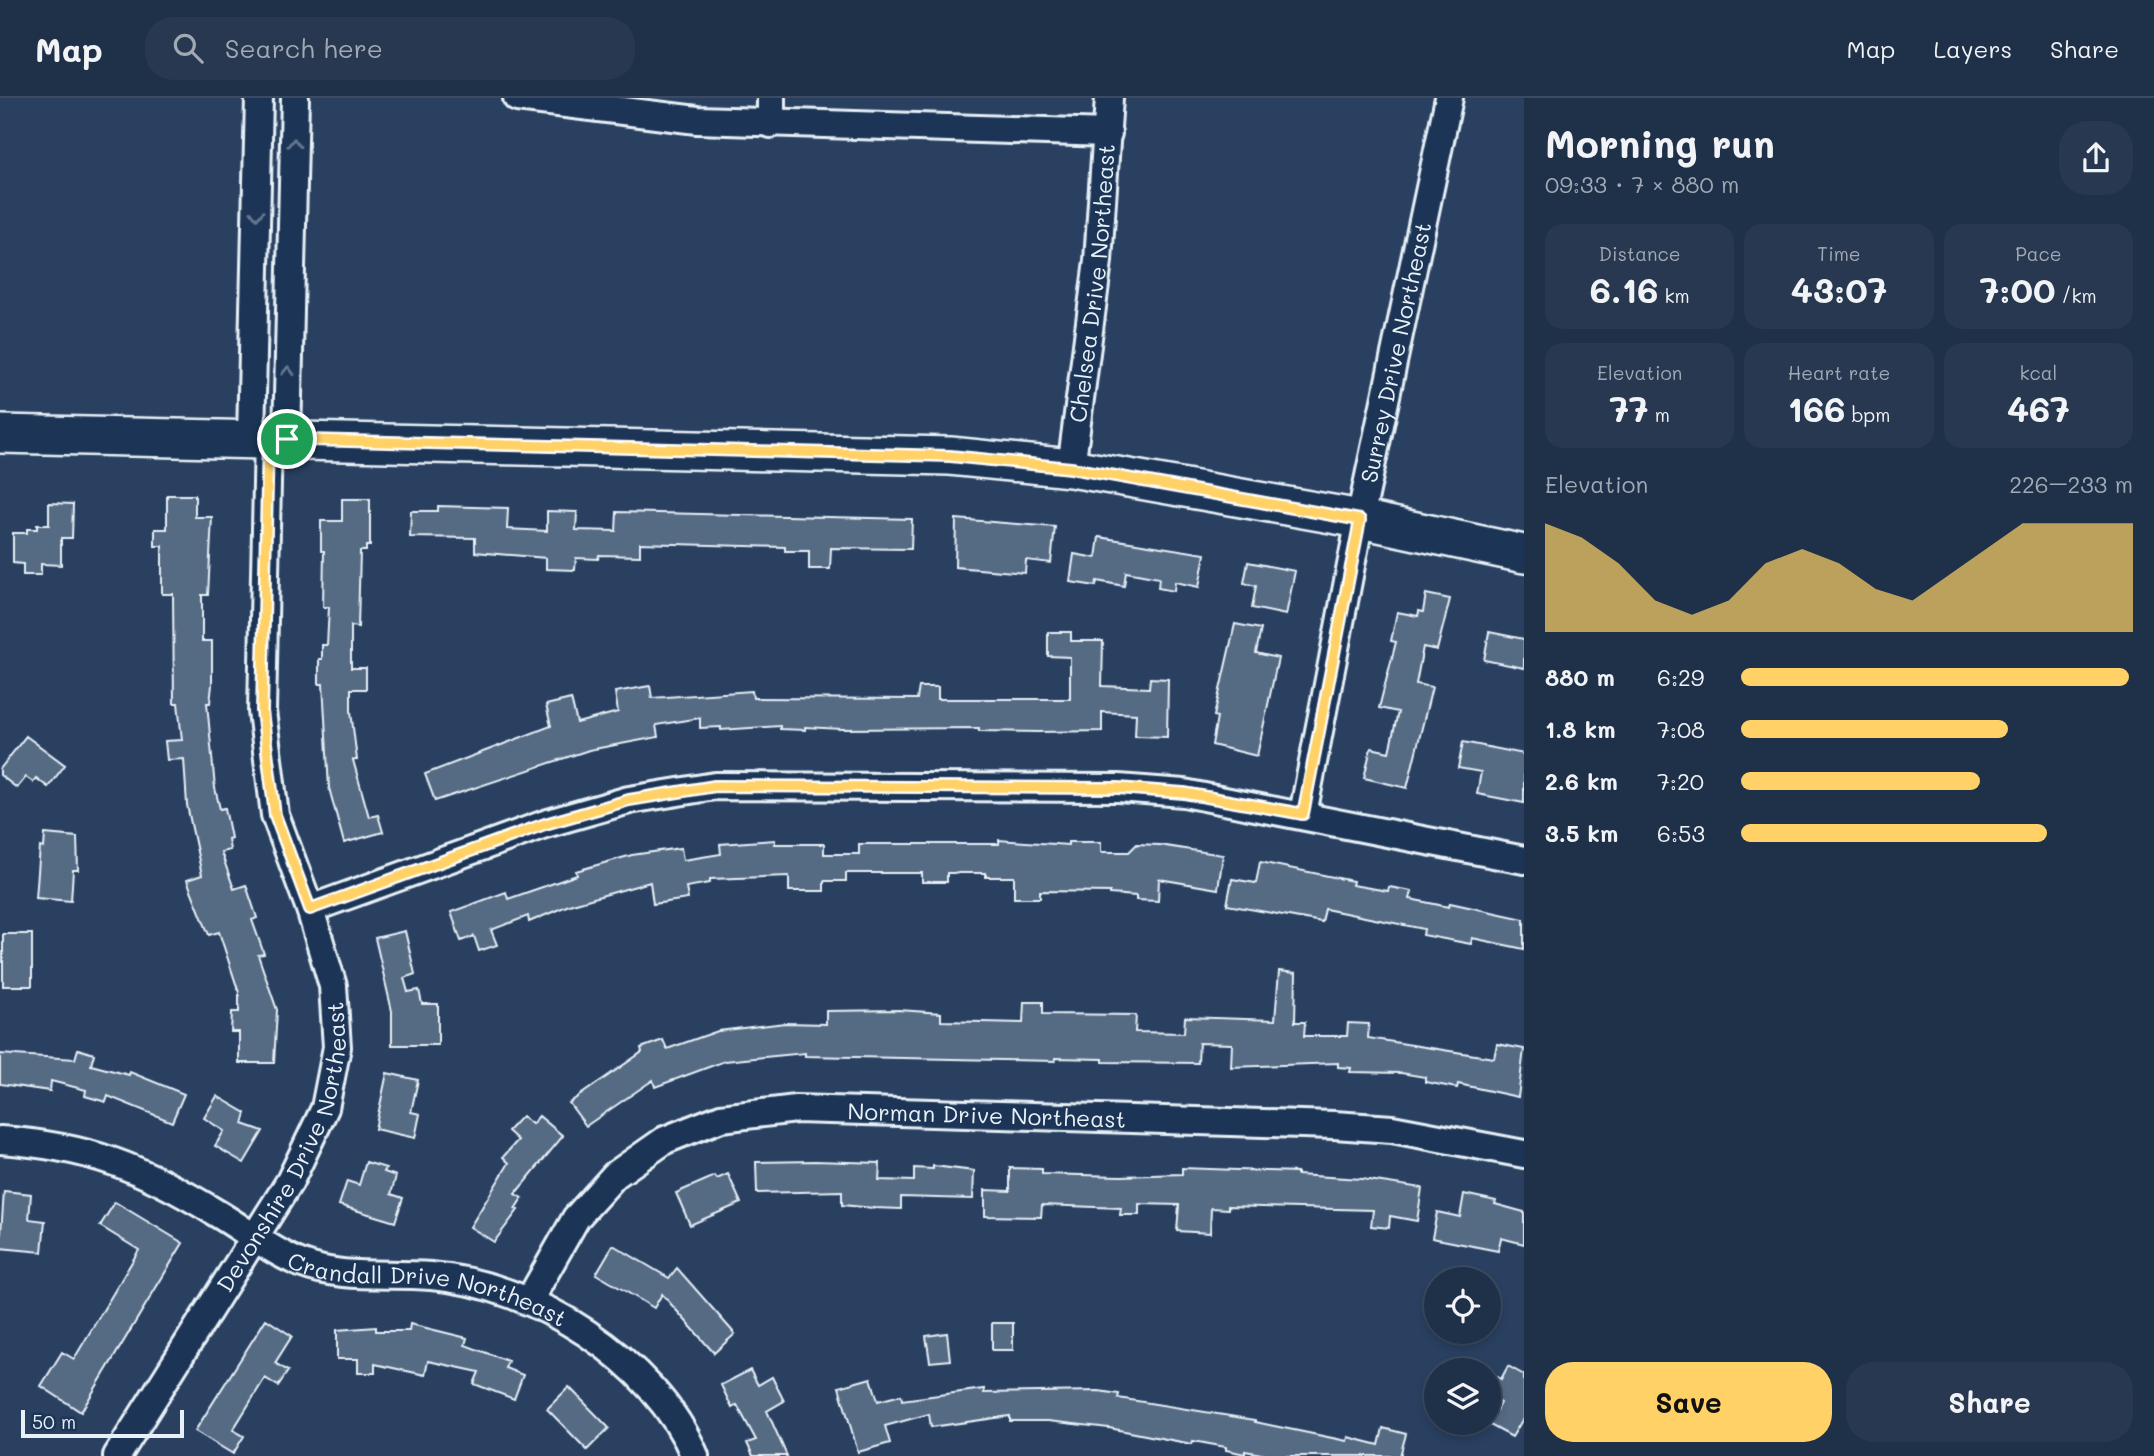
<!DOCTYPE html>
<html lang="en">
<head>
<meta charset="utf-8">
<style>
	:root { --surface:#1f3049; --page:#273850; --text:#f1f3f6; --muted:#a1a9b4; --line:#3c4b61; --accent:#ffd166 }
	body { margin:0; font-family:Mali,sans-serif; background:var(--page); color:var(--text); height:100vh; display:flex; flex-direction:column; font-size:26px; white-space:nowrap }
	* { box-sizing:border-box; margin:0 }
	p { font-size:23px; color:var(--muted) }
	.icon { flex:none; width:38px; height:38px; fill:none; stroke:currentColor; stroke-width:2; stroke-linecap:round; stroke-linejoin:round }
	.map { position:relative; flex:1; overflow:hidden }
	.panel { display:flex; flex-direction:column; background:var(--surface); width:630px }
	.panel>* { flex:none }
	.buttons { position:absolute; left:1424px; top:1169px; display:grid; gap:14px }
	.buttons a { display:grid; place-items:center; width:77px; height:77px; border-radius:50%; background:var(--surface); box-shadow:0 4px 10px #0003,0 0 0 2px var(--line); font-size:35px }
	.scale { position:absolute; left:21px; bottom:18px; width:163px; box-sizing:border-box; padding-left:7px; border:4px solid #e8f1f8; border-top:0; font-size:19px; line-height:24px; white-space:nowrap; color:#e8f1f8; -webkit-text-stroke:5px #1d3557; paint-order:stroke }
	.pin { position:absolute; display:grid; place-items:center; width:60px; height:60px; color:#fff; margin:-30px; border:4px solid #fff; border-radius:50%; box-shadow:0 2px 7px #0007 }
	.round { display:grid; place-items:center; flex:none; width:74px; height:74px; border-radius:28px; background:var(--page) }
	.head { display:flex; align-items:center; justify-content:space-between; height:119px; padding:0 21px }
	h1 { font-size:38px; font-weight:700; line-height:52px }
	.stats { display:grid; grid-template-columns:repeat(3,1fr); gap:10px; height:119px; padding:7px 21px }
	.stats div { display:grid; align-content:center; border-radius:18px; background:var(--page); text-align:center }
	.stats b { font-size:35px; font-weight:700 }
	.stats small { font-size:19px; font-weight:400 }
	.stats p { font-size:19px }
	.chart { height:196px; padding:14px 21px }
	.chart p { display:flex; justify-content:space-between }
	.chart svg { width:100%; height:126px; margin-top:7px; fill:var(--accent); opacity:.7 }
	.cta { display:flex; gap:14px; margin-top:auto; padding:14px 21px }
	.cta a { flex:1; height:80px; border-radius:28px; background:var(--accent); color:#111; font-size:28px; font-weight:700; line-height:80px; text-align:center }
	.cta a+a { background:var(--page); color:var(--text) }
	ul { padding:0 21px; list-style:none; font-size:23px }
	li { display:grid; grid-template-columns:112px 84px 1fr; align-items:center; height:52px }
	li i { height:18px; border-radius:9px; background:var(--accent) }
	header { display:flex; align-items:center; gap:42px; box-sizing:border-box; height:98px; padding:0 35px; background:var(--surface); border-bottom:2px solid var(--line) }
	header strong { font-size:33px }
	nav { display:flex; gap:38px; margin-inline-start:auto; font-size:24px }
	.search { width:490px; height:63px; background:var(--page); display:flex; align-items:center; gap:18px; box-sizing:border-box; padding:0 24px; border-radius:28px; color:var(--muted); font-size:26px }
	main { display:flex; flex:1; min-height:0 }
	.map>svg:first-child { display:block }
	.building { fill:#556a83; stroke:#e8f1f8; stroke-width:2 }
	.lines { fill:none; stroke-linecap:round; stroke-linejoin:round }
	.street-casing { stroke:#e8f1f8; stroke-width:32 }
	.secondary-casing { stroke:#e8f1f8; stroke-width:42 }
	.street { stroke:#1d3557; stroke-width:26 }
	.secondary { stroke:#1d3557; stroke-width:37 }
	.oneway { stroke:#64778f }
	.route-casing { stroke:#fff; stroke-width:14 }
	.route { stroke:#ffd166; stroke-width:9 }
	.labels { text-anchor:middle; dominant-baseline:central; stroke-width:5; stroke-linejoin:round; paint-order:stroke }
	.street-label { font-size:23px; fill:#e8f1f8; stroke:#1d3557 }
</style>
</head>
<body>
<header>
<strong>Map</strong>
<div class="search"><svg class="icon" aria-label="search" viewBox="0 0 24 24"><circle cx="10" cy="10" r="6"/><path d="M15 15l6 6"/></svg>Search here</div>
<nav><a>Map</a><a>Layers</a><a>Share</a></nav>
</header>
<main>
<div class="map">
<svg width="1524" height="1358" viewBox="0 0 1524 1358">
	<rect width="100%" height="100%" fill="#294061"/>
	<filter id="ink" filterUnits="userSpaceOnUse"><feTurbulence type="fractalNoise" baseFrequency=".0143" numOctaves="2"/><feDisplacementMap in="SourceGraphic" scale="14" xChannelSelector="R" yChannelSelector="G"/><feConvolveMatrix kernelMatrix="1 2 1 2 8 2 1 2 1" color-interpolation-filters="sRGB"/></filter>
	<g filter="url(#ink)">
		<path class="building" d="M167 397H195V419H212L208 497H202V543H212V587L210 605H207L215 690 220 711 225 710 231 740 228 741 230 752 221 754 234 791 246 787 257 820 252 822 264 856 258 857 277 912 274 965H239V934H231L232 914H239V895L219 834 209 837 187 782 202 777 187 707 184 661 167 662 165 643 182 642 178 605H174L173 496H162V448H155V431H167Z
			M342 401H370V448H366V453H360L358 529 351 528V570H366V591H351V613L357 662H353L369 719 378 717 383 734 344 745 329 690 323 586H319V561H322V547H327L329 509H323L324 453H321V423H342Z
			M49 405 73 406 72 440H61V467L41 466V477H23V466L13 465V435H27V431H37V427H49Z
			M438 408 508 410 507 431 547 433V413L577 414 576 432 616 433 617 414 912 421 911 451 831 450 830 471H809V453H785V449L640 445V458L599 457 598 461 576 460 575 472 546 471V460L475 454V440L410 439 411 413H438Z
			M956 421 1055 429 1051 465 1026 462 1025 475 955 469Z
			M1099 439 1205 456 1199 489 1175 484 1174 493 1158 490 1159 480 1126 474 1124 488 1097 483 1096 488 1070 484 1074 456 1096 460Z
			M1248 464 1295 473 1286 517 1252 510 1256 488 1244 485Z
			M1426 496 1450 501 1437 552 1423 549 1416 586 1432 589 1407 690 1364 680 1371 650 1389 654 1398 614 1379 610 1396 544 1391 543 1397 514 1418 518 1419 513 1423 514Z
			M1235 526 1261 531 1256 555 1278 560 1257 658 1212 647 1217 619 1214 618Z
			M1048 534H1071V543H1103L1102 588 1149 590 1150 580 1168 581 1167 639 1135 638 1136 616 1102 614V633L1038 634 979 633V630L842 631 805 629V632L780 631V628L721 632V629L700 630V620L656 627 658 639 589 652 435 703 425 676 551 628 546 607 571 601 577 625 618 614 615 594 650 588 652 600 752 593 753 600 917 601 919 589H938V601H1070V559L1048 558Z
			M1489 534 1524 541V570L1484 562Z
			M26 638 65 667 48 689 36 680 33 684 26 679 17 690 0 677V671Z
			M1463 644 1524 656V705L1477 696 1481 674 1458 670Z
			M45 736 77 739 78 772H73L71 803 36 800 40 749 44 750Z
			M775 742V746H824V756H859V746H999V742L1068 747V744H1101V754H1129L1137 746 1159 747 1223 757 1218 791 1159 781 1158 803 1136 802V798L1110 796V794L1040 793V800H1014V779H986V775H947V784H922V775H846V783H824V793H789V778L710 781V785L686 789 688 801 653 806 650 784 569 807 529 824 528 818 491 832 497 847 479 853 474 838 461 843 451 814 506 794 508 801 577 777 576 773 632 757 681 750 683 762 721 756 720 746Z
			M1260 764 1353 783 1352 787 1388 793 1389 789 1412 793 1410 801 1449 809 1450 805 1524 821V851L1472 840 1471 846 1423 837 1424 831 1325 811 1322 824 1227 807 1232 781 1256 785Z
			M405 833 415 876 404 880 408 894 419 892 422 906H438V947H392V913L375 840Z
			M3 836H32V888H3Z
			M1279 873 1296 875 1295 924H1305L1304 938H1347L1348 925 1369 926 1368 940 1494 960 1497 946 1524 951 1518 999 1458 986 1457 990 1425 984V979L1401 975 1350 974 1351 970 1338 969V965L1231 969 1232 946 1199 945 1198 965 1103 964V961L1055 960V963L805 958V955L725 963 655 989 653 982 586 1028 569 1005 642 954 641 950 663 942 667 951 718 933 785 925 826 926V913L899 912 941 915V923L1023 925 1024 904H1043V916L1136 917 1135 934 1184 935 1185 919 1275 922Z
			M78 951 94 956 91 967 129 977 130 974 184 996 172 1024 108 998 106 1004 85 998 86 992 51 983 50 993 0 986V956L75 961Z
			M387 975 418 982 411 1014 420 1016 415 1040 375 1031Z
			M217 998 246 1015 243 1026 263 1033 244 1065 215 1048 224 1033 204 1020Z
			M522 1018 532 1026 539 1018 563 1038 515 1096 522 1100 515 1111 518 1112 494 1144 470 1129 509 1065 503 1059 518 1042 508 1033Z
			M815 1063 880 1065 879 1082 914 1083V1070L933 1071V1068L974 1073 973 1101 901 1099V1111L874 1110 842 1107V1093L757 1095 756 1064Z
			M366 1064 386 1070 384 1074 396 1078 391 1096 403 1100 395 1124 339 1107 347 1083 359 1087Z
			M1010 1070 1042 1071V1076L1121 1078 1182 1076V1070L1297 1074V1077L1362 1081 1422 1090 1417 1123 1390 1118 1389 1130 1371 1128 1373 1112 1228 1108V1111L1211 1110 1210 1135 1177 1133 1179 1107 1139 1106V1117H1120L1121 1110 1042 1107 1041 1119 985 1118V1092L1010 1093Z
			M728 1076 741 1105 690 1127 676 1095 715 1078 717 1081Z
			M4 1093 31 1096 29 1121 45 1123 42 1154 0 1150Z
			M1464 1096 1496 1103 1495 1106 1524 1114V1146L1501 1140 1498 1153 1432 1140 1437 1114 1460 1119Z
			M115 1104 183 1145 81 1314 41 1288 62 1254 74 1261 139 1152 100 1128Z
			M613 1147 669 1180 677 1170 735 1236 714 1255 662 1196 654 1210 596 1176Z
			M266 1221 292 1238 275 1265 288 1273 278 1288 265 1280 233 1332 244 1338 233 1356 195 1333Z
			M992 1225H1013V1252H992Z
			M410 1226 467 1240 465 1247 508 1263 505 1270 523 1277 514 1301 474 1286 479 1274 428 1263 425 1277 375 1266V1275H358V1261H337V1232L376 1229V1233H409Z
			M947 1235 950 1262 930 1264 926 1238Z
			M1508 1268 1524 1277V1319L1512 1339 1488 1326 1500 1305 1489 1298V1274L1501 1281Z
			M750 1272 758 1287 772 1279 784 1303 767 1313 787 1358H753L747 1345 756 1342 737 1307 732 1310 721 1287Z
			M871 1280 878 1303 901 1297 902 1302 984 1291V1295L1099 1293 1119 1296 1118 1300 1255 1322V1324L1347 1343 1348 1339 1379 1347 1383 1330 1406 1336 1400 1358H1272L1245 1353V1356L1226 1352V1349L1193 1343 1192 1346 1109 1330 1048 1323H1010V1318L931 1329 929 1316 885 1328 890 1345 858 1354 839 1289Z
			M569 1289 609 1330 587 1352 547 1311Z"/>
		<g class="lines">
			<g class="street-casing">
				<g id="street">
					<path d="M517 0 697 22 1108 35"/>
					<path d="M771 0V26"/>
					<path d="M251 340 259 0"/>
					<path d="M287 341 295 0"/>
					<path id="s1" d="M1071 370 1098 163 1109 0"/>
					<path id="s2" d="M1303 716 1360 421 1449 0"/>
					<path d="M310 811 545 726 629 702 715 688 1118 690 1184 695 1524 762"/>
					<path id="s3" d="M0 1042C89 1048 143 1070 218 1116 245 1132 271 1153 300 1165 343 1182 386 1174 431 1178 534 1186 655 1262 695 1358"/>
					<path id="s4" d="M529 1203 576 1120 615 1077 665 1042 721 1020 796 1011 1334 1027 1392 1031 1524 1056"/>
					<path id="s5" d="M117 1358 290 1083 325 1010 337 949 333 888 310 811 275 717 262 613 268 340"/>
				</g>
			</g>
			<g class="secondary-casing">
				<path id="secondary" d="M0 336 950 358 1071 370 1140 382 1360 421 1524 456"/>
			</g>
			<use href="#street" class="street"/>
			<use href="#secondary" class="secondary"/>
		</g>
		<defs><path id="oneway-chevron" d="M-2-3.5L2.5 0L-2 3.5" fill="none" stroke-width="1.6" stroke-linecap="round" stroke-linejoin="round" transform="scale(1.75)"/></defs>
		<g class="oneway">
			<use href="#oneway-chevron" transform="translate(294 45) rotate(-89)"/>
			<use href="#oneway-chevron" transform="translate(257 117) rotate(91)"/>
			<use href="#oneway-chevron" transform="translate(288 273) rotate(-89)"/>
		</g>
	</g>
	<g class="lines" filter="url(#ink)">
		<g class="route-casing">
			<path id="route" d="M268 341 950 358 1071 370 1360 422 1303 716 1184 695 1118 690 715 688 629 702 545 726 310 811 275 717 262 613Z"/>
		</g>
		<use href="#route" class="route"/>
	</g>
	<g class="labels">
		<g class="street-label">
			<text stroke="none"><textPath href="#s1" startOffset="186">Chelsea Drive Northeast</textPath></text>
			<text stroke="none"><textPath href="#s2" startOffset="471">Surrey Drive Northeast</textPath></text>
			<text stroke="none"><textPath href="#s4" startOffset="541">Norman Drive Northeast</textPath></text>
			<text stroke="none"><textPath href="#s5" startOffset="355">Devonshire Drive Northeast</textPath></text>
			<text stroke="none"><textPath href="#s3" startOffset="460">Crandall Drive Northeast</textPath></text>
		</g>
	</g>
</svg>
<div class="buttons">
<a><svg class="icon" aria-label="locate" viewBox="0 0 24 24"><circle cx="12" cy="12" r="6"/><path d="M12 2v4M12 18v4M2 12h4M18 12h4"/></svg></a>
<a><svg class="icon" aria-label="layers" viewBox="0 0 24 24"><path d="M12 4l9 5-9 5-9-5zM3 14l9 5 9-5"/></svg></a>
</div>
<div class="scale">50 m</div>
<div class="pin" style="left:287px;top:341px;background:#1e9e55"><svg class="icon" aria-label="arrive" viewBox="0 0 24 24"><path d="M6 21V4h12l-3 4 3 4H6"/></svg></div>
</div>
<section class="panel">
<div class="head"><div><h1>Morning run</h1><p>09:33 · 7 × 880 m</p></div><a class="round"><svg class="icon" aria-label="share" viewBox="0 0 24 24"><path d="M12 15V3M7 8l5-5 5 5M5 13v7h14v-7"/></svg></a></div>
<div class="stats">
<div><p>Distance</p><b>6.16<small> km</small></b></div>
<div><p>Time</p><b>43:07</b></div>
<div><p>Pace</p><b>7:00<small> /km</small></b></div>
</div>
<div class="stats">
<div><p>Elevation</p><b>77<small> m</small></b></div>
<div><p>Heart rate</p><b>166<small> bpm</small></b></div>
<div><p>kcal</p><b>467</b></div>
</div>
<div class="chart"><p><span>Elevation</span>226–233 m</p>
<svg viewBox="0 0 160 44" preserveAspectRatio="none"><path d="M0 44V6L10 11L20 20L30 33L40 38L50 33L60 20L70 15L80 20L90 29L100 33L110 24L120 15L130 6L140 6L150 6L160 6V44z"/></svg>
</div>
<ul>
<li><b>880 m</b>6:29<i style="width:99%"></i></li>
<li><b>1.8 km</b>7:08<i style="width:68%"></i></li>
<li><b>2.6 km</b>7:20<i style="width:61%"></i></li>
<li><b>3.5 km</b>6:53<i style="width:78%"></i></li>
</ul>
<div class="cta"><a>Save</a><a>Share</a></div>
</section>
</main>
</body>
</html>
